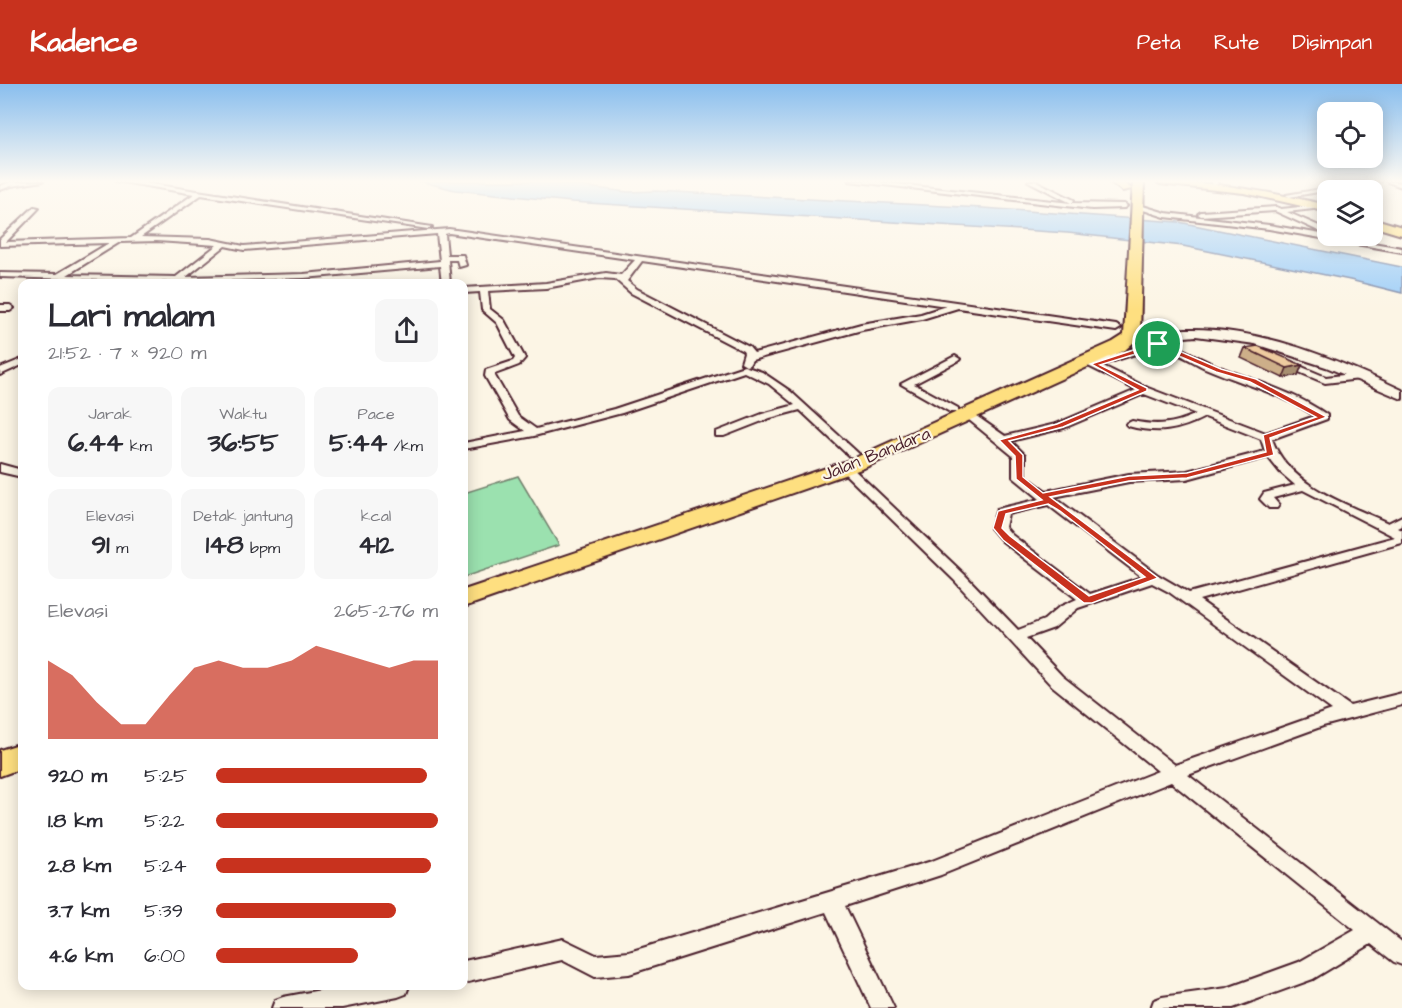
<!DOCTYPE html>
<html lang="id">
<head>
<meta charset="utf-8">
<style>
	:root { --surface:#fff; --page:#f7f7f7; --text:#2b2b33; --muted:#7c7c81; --accent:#c8321e }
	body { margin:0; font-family:"Architects Daughter",sans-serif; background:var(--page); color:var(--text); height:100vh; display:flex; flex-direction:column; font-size:22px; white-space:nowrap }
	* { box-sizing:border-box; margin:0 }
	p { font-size:20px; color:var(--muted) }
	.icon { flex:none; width:33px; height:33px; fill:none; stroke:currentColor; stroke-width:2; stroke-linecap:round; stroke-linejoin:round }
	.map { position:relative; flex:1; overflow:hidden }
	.side { position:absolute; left:18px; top:195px; width:450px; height:711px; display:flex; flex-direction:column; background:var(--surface); border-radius:12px; box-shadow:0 3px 15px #0003 }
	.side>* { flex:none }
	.tools { position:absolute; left:1317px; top:18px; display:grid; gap:12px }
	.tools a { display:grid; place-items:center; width:66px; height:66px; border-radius:12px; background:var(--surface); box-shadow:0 3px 15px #0003; font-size:30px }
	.pin { position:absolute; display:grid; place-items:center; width:51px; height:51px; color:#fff; margin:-26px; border:3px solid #fff; border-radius:50%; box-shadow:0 2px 6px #0007 }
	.round { display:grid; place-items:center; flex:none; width:63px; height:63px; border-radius:12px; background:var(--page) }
	.headline { display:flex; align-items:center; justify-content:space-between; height:102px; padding:0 30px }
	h1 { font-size:33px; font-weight:800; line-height:45px }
	.figures { display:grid; grid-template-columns:repeat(3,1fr); gap:9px; height:102px; padding:6px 30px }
	.figures div { display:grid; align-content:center; border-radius:12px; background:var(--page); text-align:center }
	.figures b { font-size:26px; font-weight:800 }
	.figures small { font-size:16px; font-weight:400 }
	.figures p { font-size:16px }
	.chart { height:168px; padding:12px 30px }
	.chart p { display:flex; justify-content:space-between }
	.chart svg { width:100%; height:108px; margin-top:6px; fill:var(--accent); opacity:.7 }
	ul { padding:0 30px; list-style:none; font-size:20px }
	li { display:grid; grid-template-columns:96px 72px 1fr; align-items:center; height:45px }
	li i { height:15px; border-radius:8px; background:var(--accent) }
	header { display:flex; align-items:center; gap:36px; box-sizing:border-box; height:84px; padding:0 30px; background:var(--accent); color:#fff }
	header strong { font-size:28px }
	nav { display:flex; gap:33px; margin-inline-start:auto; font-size:21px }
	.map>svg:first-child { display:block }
	.green { fill:#9be1af; stroke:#72806d; stroke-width:1.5 }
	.water { fill:#9ccdf8; stroke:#7b87a6; stroke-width:1.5 }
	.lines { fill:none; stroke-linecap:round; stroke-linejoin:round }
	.street-casing { stroke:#4a1f2b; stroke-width:4 }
	.secondary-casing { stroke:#4a1f2b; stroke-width:4 }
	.highway-casing { stroke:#4a1f2b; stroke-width:4 }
	.street { fill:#fcf5e5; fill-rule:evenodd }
	.secondary { fill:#fcf5e5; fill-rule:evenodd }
	.highway { fill:#fedf80; fill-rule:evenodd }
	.wall { fill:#cdaf89; stroke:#4a1f2b; stroke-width:1.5 }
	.shaded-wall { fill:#a78e6f; stroke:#4a1f2b; stroke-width:1.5 }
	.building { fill:#eecb9f; stroke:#4a1f2b; stroke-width:1.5 }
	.route { fill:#c8321e; stroke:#fff; stroke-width:1.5; fill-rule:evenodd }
	.labels { text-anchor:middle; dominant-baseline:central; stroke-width:4.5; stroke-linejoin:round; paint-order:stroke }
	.street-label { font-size:18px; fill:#4a1f2b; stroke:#fcf5e5 }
</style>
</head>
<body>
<header>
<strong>Kadence</strong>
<nav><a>Peta</a><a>Rute</a><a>Disimpan</a></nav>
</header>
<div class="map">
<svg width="1402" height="924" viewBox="0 0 1402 924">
	<rect width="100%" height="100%" fill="#fcf5e5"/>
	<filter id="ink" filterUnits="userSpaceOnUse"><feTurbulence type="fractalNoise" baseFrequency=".0167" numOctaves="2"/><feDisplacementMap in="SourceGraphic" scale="12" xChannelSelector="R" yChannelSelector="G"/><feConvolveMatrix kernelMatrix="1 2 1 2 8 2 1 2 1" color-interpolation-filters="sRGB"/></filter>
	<g filter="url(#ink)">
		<path class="green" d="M518 392 559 461 464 493V409Z"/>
		<path class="water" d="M419 97H539L628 108 656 107 983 124 1179 138 1402 183V209L1350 196 1183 162 1068 149 572 118 455 106Z"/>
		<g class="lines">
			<g class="street-casing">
				<path id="street" d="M43 97 11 102 0 106V102L10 98Z
					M116 97H132L432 143 428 145 201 111 141 153 210 155 244 162 449 145 1116 241 1121 244 1116 247 958 224 922 235 862 246 752 276 749 281 746 282 741 279 744 269 743 267 631 209 615 195 599 194 546 204 488 207 490 225 504 236 525 274 519 281 495 290V292L518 332 536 345 614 325 744 282 762 288 790 307 859 370 853 373 849 372 800 326 770 334 724 352H716V348L762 330 795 321 769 300 744 288 622 329 534 352 464 365V359L525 347 510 336 485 292 486 286 513 277 515 274 497 239 482 226 480 208 464 209V204L546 199 606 189 621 191 635 176 449 149 445 150 447 171H463L466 181 459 183 457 176H448L450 200H442L440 182 304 194 177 198 0 193V189L57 190 109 159 0 162V155L34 123 39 124 6 158 131 154 194 110ZM437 150 440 177 304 190 186 193 225 162 244 166ZM157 157 217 161 176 193 67 191 120 158ZM642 177 946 222 921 230 861 240 754 269 749 263 637 205 627 197Z
					M849 97H869L1071 119 1028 97H1036L1074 116 1072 119 1124 120 1127 122 1124 124 1092 125Z
					M1211 97H1217L1218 100 1213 101Z
					M1367 97H1382L1289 113 1286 111Z
					M1387 97 1402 99V103L1388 98Z
					M1136 120 1166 129 1269 141 1402 164V168L1269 145 1165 133 1134 123Z
					M1320 121 1322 124 1287 128 1326 145V149H1323L1275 127 1201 132 1198 130 1201 128 1276 123 1281 125Z
					M0 221H10L14 224 10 227H0Z
					M1153 258C1176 258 1193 272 1213 280 1252 297 1292 306 1327 331V335L1272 355C1288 402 1347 420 1388 439L1402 432V442L1398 444 1402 446V459L1199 516 1350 622 1402 609V621L1323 642 1188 691 1402 858V881L1394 878 1371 860 1313 895 1233 924H1151L1154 916 1162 913 1227 904 1299 878 1355 846 1171 698 941 791 845 822 894 924H871L826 828 629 890 595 893 562 876 464 899V877L563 855 596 871 629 868 932 777 1158 687 1050 600 954 496 839 384 845 380 849 381 964 490 1018 546 1044 536 1059 523 1077 515 1002 457 991 444 997 425 1040 415 1013 393V372L963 331 964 329H972L1005 352 1056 340 1136 306 1084 280V276L1093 277ZM1154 264C1173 264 1188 276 1205 284 1242 300 1282 309 1315 332L1266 349 1148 304 1101 281ZM1144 310 1196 330C1173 341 1157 342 1132 337L1126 340 1128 342C1158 350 1178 347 1205 333L1261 355 1265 367 1187 387 1129 390 1046 407 1025 392V371L1011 357 1064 344ZM1268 373 1280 388 1295 401 1264 409 1260 415 1269 424H1277L1279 421 1273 414 1303 406 1395 453 1189 509 1158 491 1054 413 1129 398 1187 395ZM1048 421 1142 493 1090 510 1012 451 1005 443 1008 430ZM1152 499 1169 508 1332 626 1175 681 1062 592 1026 554 1054 544 1078 524Z
					M955 272 960 275 958 277 914 300 958 324V328H950L901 300Z
					M22 275V281L0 291V284Z
					M1283 275 1326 293 1360 289 1365 292 1360 295 1325 299 1280 280V276Z
					M0 380 22 386V393L0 388Z
					M342 902H409L406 910 398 913 342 924H272L275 916 283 913Z"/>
			</g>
			<g class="secondary-casing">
				<path id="secondary" d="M1186 245C1261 243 1336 275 1402 306V315L1326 283 1255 260 1196 252 1141 257H1132L1126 253 1132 249Z"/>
			</g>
			<g class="highway-casing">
				<path id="highway" d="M1109 97H1121L1132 105 1122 107Z
					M1144 97 1140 253 1125 266 864 384 464 523V506L850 376 1113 258 1124 251 1133 98Z
					M1155 97C1214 97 1269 108 1328 121V128L1244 109 1160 100Z
					M1372 134 1402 143V151L1372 142Z
					M22 659V684L0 692V666Z"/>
			</g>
			<use href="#street" class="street"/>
			<use href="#secondary" class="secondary"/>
			<use href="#highway" class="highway"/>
		</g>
		<path class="wall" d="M1245 264 1302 281 1298 291 1283 294 1241 274Z"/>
		<path class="shaded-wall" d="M1302 281 1298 291 1283 294 1287 284Z"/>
		<path class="building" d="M1258 262 1302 281 1287 284 1245 264Z"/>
	</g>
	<linearGradient id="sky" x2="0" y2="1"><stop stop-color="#89beee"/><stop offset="0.43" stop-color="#fefaf3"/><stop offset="1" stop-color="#fefaf3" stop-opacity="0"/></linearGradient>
	<rect width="1402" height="226" fill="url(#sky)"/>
	<path class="route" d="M1158 258 1221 285 1256 295 1327 333 1270 354 1274 371 1187 394 1129 397 1050 413 1158 494 1092 519H1084L1003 456 993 444 998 427 1042 416 1016 395 1015 372 999 356 1057 340 1138 306 1091 280ZM1158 263 1216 288 1250 298 1316 333 1263 351 1266 368 1187 389 1129 392 1043 409 1023 393V371L1009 357 1063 343 1147 307V304L1100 281ZM1048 420 1060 427 1145 493 1089 512 1010 452 1002 444 1006 430Z"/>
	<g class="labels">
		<g class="street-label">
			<text transform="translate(876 370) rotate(-22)">Jalan Bandara</text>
		</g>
	</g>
</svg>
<div class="tools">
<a><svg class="icon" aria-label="locate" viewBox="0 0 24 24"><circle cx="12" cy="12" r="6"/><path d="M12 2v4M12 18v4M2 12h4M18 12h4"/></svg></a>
<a><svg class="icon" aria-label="layers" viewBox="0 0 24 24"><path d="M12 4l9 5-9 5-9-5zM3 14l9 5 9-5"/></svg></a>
</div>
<div class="pin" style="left:1158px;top:260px;background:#1e9e55"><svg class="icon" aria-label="arrive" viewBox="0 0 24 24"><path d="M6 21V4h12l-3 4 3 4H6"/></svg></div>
<section class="side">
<div class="headline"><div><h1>Lari malam</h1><p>21:52 · 7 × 920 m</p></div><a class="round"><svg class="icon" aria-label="share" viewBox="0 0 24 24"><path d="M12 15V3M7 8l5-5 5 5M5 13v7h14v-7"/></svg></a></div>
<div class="figures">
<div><p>Jarak</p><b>6.44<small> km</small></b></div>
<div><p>Waktu</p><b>36:55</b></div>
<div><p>Pace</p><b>5:44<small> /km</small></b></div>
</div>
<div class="figures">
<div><p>Elevasi</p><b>91<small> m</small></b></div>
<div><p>Detak jantung</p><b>148<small> bpm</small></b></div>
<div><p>kcal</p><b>412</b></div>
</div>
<div class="chart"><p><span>Elevasi</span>265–276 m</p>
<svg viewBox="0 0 160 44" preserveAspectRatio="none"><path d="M0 44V12L10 18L20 29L30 38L40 38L50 26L60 15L70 12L80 15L90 15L100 12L110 6L120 9L130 12L140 15L150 12L160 12V44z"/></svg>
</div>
<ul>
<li><b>920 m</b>5:25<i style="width:95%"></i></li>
<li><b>1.8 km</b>5:22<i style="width:100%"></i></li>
<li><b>2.8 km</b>5:24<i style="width:97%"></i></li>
<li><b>3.7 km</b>5:39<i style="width:81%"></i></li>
<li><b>4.6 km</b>6:00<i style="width:64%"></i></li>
</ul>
</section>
</div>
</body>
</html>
